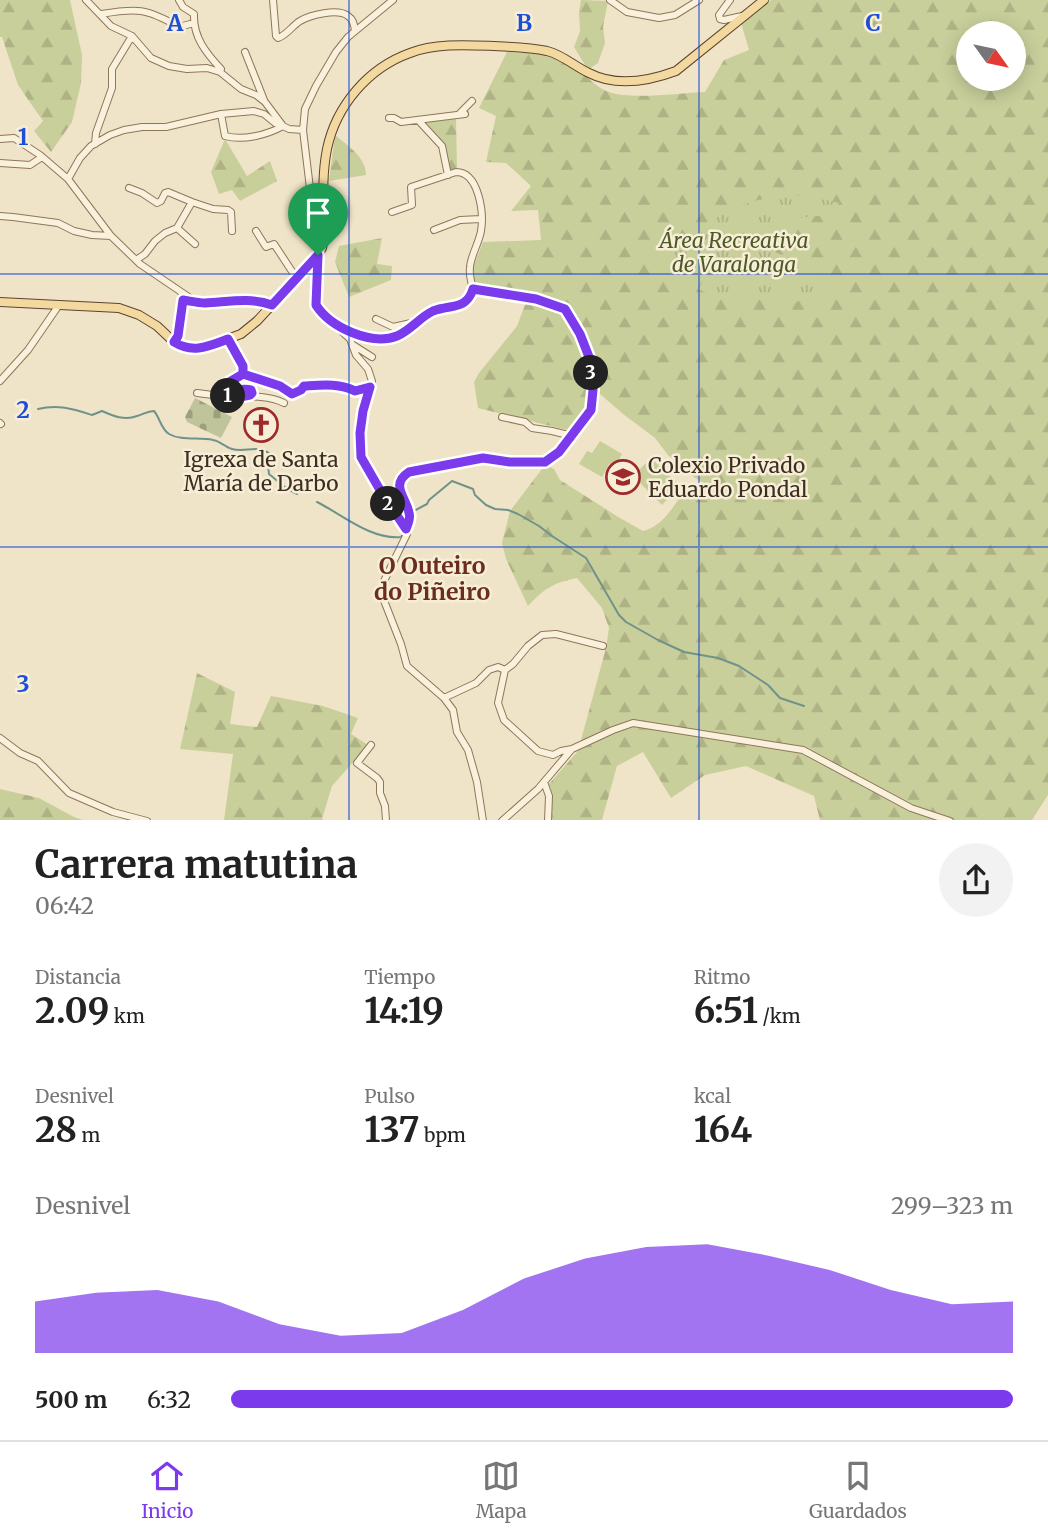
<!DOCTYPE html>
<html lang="es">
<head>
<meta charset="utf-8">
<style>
	:root { --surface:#fff; --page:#f2f2f2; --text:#222; --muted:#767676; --line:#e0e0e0; --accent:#7c3aed }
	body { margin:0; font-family:Merriweather,serif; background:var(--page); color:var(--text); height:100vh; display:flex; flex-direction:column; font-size:26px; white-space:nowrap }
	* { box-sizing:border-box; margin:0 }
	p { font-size:23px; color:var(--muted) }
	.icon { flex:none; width:38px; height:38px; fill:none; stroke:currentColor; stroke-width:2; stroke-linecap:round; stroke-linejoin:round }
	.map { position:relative; height:820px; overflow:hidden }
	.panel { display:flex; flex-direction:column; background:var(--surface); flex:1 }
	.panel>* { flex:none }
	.needle { width:46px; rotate:123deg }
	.buttons { position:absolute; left:956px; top:21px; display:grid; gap:14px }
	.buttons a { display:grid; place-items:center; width:70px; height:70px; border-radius:50%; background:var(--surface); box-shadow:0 4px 18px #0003; font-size:35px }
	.pin { position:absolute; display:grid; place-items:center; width:60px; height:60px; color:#fff; margin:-72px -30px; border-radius:50% 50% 50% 0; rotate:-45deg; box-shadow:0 0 7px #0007 }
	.pin .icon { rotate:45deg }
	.km { position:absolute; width:35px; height:35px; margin:-18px; border-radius:50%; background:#222; color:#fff; font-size:19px; line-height:35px; text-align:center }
	.round { display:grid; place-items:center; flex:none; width:74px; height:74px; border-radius:37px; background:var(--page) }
	.head { display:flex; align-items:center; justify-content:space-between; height:119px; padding:0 35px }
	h1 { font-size:38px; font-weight:700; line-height:52px }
	.figures { display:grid; grid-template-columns:repeat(3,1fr); gap:10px; height:119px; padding:7px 35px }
	.figures div { display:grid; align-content:center }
	.figures b { font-size:35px; font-weight:700 }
	.figures small { font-size:19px; font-weight:400 }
	.figures p { font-size:19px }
	.chart { height:196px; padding:14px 35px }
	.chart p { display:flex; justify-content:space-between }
	.chart svg { width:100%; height:126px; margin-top:7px; fill:var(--accent); opacity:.7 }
	ul { padding:0 35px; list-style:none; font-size:23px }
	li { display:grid; grid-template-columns:112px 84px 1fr; align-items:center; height:52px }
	li i { height:18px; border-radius:9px; background:var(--accent) }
	.tabs { display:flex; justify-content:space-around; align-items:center; height:98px; border-top:2px solid var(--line); background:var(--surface); font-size:19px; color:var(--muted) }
	.tabs a { display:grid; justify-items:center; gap:4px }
	.tabs .current { color:var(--accent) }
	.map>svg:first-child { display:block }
	.green { fill:#c9cf9b }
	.forest { fill:url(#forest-firs); fill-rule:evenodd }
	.cemetery { fill:url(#cemetery-stones) }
	.park { fill:url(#park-tufts) }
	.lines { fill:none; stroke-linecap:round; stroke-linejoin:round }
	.stream { stroke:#6f938a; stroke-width:2 }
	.minor-casing { stroke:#8d765c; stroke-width:8 }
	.major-casing { stroke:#5b4430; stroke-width:10 }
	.minor { stroke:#faf1dc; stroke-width:6 }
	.major { stroke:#f3d9a0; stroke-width:8 }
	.route-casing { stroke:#fff; stroke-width:14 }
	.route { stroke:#7c3aed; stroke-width:9 }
	.grid { fill:none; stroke:#1d4ed8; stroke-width:2; stroke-opacity:0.55 }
	.labels { text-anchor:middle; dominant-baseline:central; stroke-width:5; stroke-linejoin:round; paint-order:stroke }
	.park-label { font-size:21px; font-style:italic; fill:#4d5a26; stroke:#f7eed8 }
	.poi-label { font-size:21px; fill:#3d2e20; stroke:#f7eed8 }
	.neighbourhood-label { font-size:23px; font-weight:bold; fill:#6b2e1e; stroke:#f7eed8 }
	.grid-label { font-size:23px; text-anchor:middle; font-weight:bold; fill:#1d4ed8; stroke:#f7eed8; stroke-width:5; stroke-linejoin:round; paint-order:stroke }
</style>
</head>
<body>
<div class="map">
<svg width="1048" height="821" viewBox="0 0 1048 821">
	<defs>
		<pattern id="forest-firs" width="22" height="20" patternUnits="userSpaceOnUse" patternTransform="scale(1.75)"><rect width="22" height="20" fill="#c9cf9b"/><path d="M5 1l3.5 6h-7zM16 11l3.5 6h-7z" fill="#aeb285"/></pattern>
		<pattern id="cemetery-stones" width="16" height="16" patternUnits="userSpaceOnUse" patternTransform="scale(1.75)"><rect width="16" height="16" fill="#bfc49a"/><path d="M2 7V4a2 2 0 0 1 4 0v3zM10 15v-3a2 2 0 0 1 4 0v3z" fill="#9ca07d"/></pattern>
		<pattern id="park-tufts" width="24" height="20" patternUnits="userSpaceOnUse" patternTransform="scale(1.75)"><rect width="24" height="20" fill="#c9cf9b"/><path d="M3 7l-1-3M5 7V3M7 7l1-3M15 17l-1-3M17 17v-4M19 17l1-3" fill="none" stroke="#aeb285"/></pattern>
	</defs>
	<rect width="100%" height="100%" fill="#f0e4c8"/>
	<path class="green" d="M600 441 622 454 615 467 609 464 602 477 579 464 587 451 592 453Z
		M651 458 680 486 662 505 633 476Z"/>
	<path class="forest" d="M0 0H70L82 55 81 83 72 122 51 152 34 131 43 121 18 85 2 37H0Z
		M581 0 608 1 603 27 605 43 598 63 588 70 574 47 580 31 579 12Z
		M771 0H1048V795L1032 820H820L814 796 746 766 705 775 671 798 643 752 617 766 602 820H549V784L578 751 606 648 609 628 602 608 577 578C553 583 545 588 528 606L506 559 502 543 510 511 545 465 554 469 560 480 620 518 643 531C663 526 673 507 684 491L704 489 708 486 689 474 668 455 655 438 623 414 600 394 571 431 478 408 474 382 479 373 517 326 526 302 475 287 473 267 483 242 541 240 538 210 511 211 531 186 506 163 486 162 496 116 479 108 507 52C525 53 549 53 565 60 580 67 592 86 609 92 632 100 679 93 705 92L724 60 749 50 741 23ZM968 33H1013V79H968Z
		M456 118 457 168 448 170 443 146 424 123Z
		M335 135C348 146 366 157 366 175L329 181Z
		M225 139 247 176 270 161 277 181 240 201 232 190 219 194 211 172Z
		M382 238 377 264 392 266 391 280 349 297 335 262 339 246Z
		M197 673 235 692 230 724 257 727 271 696 323 706 358 718 351 734 368 745 332 786 322 819 325 821 224 820 233 754 180 749Z
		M0 789 39 798 74 817 83 820H0Z"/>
	<path class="cemetery" d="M195 398 232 417 221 438 187 422 185 417Z"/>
	<path class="park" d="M788 195 818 198 839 203 833 210 827 215 798 218 784 222 770 242C771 247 771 248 775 252 780 255 786 255 792 257 806 262 821 270 831 282 823 301 790 304 772 302 764 301 758 298 751 296 745 295 740 298 734 299 722 300 709 294 698 289L706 277C693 260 667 260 647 258 656 241 675 248 690 238 698 234 703 225 710 220 735 205 759 198 788 195Z"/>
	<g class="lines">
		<path class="stream" d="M38 409C58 404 73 409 92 415L102 411C113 416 125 421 137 416 144 414 147 411 154 411 160 418 161 429 169 434 181 441 199 437 213 440 220 441 225 447 232 449 245 453 258 444 270 454L268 465 269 474 286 488 297 494
			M317 502C343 515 371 540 401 537L403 534
			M412 512 427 504 429 500 452 481 473 489 475 495 486 505 495 509 508 510 518 514 539 526 552 536 586 558 619 615 626 622 658 640 684 652 718 658 739 666 768 685 780 698 804 706"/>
		<g class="minor-casing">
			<path id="minor" d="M86 0 111 26 132 36 151 58 169 66 187 69 207 68 220 72 241 89 256 95 265 102 283 126 289 129 303 130
				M179 0 183 7 194 14C193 37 206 53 221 69L220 72
				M273 0 276 36 278 38C287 35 292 26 300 21 310 15 338 8 348 16 353 19 354 24 355 30
				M393 0 348 37 336 52 316 86 305 109 303 130 318 255 316 305 320 311 350 339 356 355 368 369 372 381 363 411 360 433 361 457 380 490 406 529
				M610 0 627 12 659 18 675 15 699 0
				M730 0 719 15 720 19 724 20 742 16
				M101 14C137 8 146 8 179 27L194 23
				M245 52 264 100
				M460 113 472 101
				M221 114 225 136C243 141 267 135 283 126
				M389 118H394L401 122 465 114
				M418 120 442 146 448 175
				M0 139 14 138 40 155 68 179 111 236 140 264 196 302
				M95 144 96 133 112 88V69L132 36
				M0 163 30 165 42 157
				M68 179 80 158 91 146 110 135 124 130 142 127H166L221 114 254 111 264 114 275 123 281 126
				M129 188 142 193 157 203 161 201 165 193 168 192 192 202
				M392 212 412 205 411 187 456 172C479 172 484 213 481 231 479 243 471 255 470 267 469 275 471 282 473 289
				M0 216 13 217 58 223 74 231 92 235 111 236
				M177 228 195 244
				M434 230 460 220 481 219
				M256 231 266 247 274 244 297 279
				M136 260 145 254 155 241 165 233 177 228 192 202 213 209 228 210 231 212 232 231
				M473 289 536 299 565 309 580 334 591 362 593 390 591 410 559 452 545 462H510L483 458 409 472 404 475 400 486V494L409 510 410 517 406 529 407 534 384 581 383 598 401 644 407 666 444 698 453 710 457 732 468 750 477 782 483 821
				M376 319 393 327 411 323
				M339 326C361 337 385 345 406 330 415 324 423 315 433 311 449 304 466 311 473 289
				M228 339 243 366V374
				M174 342 178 336 183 300C190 301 198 303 205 303 228 302 251 296 272 305
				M353 345 372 357
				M243 374 280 386 291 394 301 390 304 386C322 385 339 383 355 391L370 387
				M0 381 28 350 59 305
				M226 384V387C233 393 243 387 251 390L250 395 246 396
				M197 393C205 394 213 395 221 396 242 397 265 394 284 403
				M218 396C221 385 233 380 243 374
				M502 417 525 422 532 428 552 431 572 436
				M0 423 1 424
				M505 670 513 664 528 646 542 635 556 634 603 646
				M444 698 476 683 489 670 498 667 505 670 498 703 504 720 538 751 553 755 561 751 572 749
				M0 738 20 753 38 761 69 793 113 812 147 821
				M371 745 357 763 377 778 380 782V793L385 806 386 821
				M544 782 549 796 548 821
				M502 821 538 789 572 749 613 730 633 723 803 750 911 808 950 821"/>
		</g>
		<g class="major-casing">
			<path id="major" d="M0 302 119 308 139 315 157 326 174 342 181 346 194 349H200L241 334 257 321 318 255 322 248 324 239C324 209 321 179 327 149 336 106 368 68 410 53 435 43 467 45 494 46 512 47 529 47 547 51 563 55 574 66 589 73 616 87 649 81 676 71L764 0"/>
		</g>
		<use href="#minor" class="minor"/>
		<use href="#major" class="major"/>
	</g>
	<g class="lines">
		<g class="route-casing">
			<path id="route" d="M318 255 272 305C250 297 228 302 205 303 198 303 190 301 183 300L178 336 174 342C193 354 209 346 228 339L243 366V374C233 380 221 385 218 396L240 397 250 395 252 393 251 390C243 387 233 393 226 387V384L243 374 280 386 292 394 301 390 304 386C322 385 339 383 355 391L370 387 363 411 360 433 361 457 380 490 406 529C408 524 411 518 409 513 407 498 389 485 409 472L483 458 510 462H545L559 452 591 410 593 390 591 362 580 334 565 309 536 299 473 289C466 311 450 304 433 311 420 317 411 330 397 336 371 346 330 327 316 305L318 255"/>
		</g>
		<use href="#route" class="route"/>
	</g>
	<path class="grid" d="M349 0V821M699 0V821M0 274H1048M0 547H1048"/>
	<defs>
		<g id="church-ring" transform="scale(1.75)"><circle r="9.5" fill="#f7eed8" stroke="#9e2a2b" stroke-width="1.5"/><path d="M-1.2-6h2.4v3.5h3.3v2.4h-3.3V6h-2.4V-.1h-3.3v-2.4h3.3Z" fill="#9e2a2b"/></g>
		<g id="school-ring" transform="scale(1.75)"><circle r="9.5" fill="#f7eed8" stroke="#9e2a2b" stroke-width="1.5"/><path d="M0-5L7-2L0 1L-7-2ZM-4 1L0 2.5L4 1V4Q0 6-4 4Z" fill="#9e2a2b"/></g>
	</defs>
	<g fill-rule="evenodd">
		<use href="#church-ring" x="261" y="425"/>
		<use href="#school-ring" x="623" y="477"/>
	</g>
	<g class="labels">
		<g class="park-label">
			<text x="734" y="240">Área Recreativa<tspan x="734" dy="24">de Varalonga</tspan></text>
		</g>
		<g class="poi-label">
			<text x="261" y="459">Igrexa de Santa<tspan x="261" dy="24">María de Darbo</tspan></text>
			<text x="648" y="465" text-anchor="start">Colexio Privado<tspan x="648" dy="24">Eduardo Pondal</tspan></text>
		</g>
		<g class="neighbourhood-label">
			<text x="432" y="565">O Outeiro<tspan x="432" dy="26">do Piñeiro</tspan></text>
		</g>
	</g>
	<g class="grid-label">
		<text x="175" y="31">A</text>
		<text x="524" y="31">B</text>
		<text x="873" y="31">C</text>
		<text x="23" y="145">1</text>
		<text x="23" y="418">2</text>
		<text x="23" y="692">3</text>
	</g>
</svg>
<div class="buttons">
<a><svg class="needle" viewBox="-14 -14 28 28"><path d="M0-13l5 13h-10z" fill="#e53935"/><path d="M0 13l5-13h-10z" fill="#767676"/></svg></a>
</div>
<div class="pin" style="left:318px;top:255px;background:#1e9e55"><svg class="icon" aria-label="arrive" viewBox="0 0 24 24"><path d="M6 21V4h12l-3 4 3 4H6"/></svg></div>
<b class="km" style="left:228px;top:396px">1</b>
<b class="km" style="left:388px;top:504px">2</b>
<b class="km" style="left:591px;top:373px">3</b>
</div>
<section class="panel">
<div class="head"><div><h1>Carrera matutina</h1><p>06:42</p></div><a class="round"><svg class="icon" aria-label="share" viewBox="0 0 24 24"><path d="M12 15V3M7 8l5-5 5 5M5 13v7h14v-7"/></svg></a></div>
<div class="figures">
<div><p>Distancia</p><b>2.09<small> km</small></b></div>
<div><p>Tiempo</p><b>14:19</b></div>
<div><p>Ritmo</p><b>6:51<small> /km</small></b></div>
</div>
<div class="figures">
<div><p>Desnivel</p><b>28<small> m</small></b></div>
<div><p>Pulso</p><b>137<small> bpm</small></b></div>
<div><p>kcal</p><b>164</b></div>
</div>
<div class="chart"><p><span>Desnivel</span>299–323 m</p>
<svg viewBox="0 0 160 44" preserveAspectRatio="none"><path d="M0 44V26L10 23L20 22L30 26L40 34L50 38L60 37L70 29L80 18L90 11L100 7L110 6L120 10L130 15L140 22L150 27L160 26V44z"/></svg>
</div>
<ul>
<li><b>500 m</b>6:32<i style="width:100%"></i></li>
</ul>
</section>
<nav class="tabs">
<a class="current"><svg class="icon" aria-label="home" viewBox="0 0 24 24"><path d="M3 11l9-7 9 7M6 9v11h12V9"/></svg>Inicio</a>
<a><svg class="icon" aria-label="map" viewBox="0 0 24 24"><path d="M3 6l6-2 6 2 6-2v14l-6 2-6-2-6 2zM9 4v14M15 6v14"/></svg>Mapa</a>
<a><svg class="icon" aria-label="saved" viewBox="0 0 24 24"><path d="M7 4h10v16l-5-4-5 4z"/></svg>Guardados</a>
</nav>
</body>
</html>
